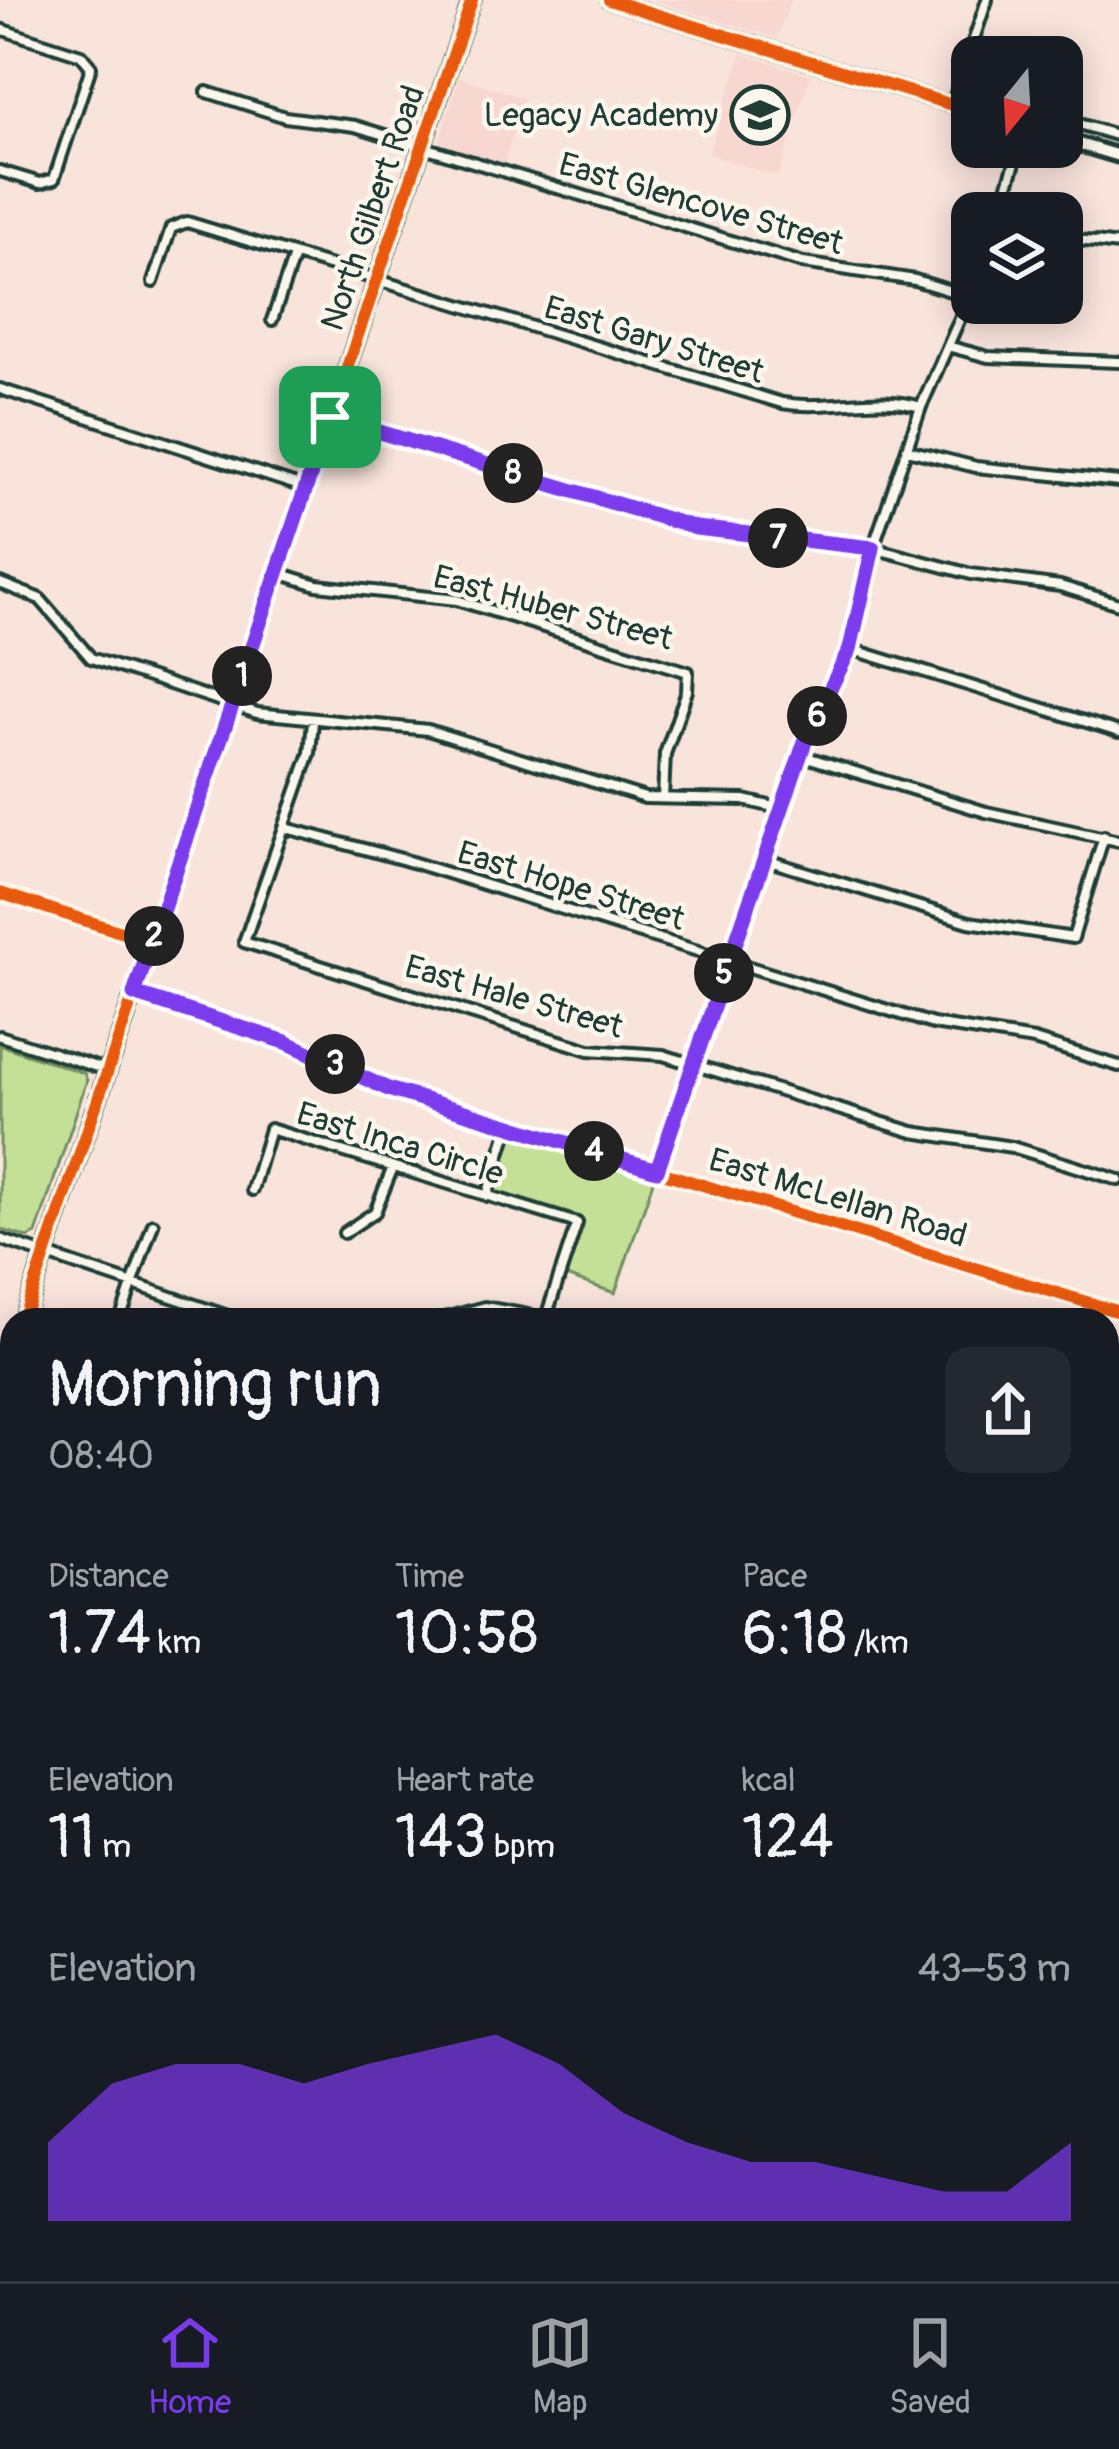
<!DOCTYPE html>
<html lang="en">
<head>
<meta charset="utf-8">
<style>
	:root { --surface:#171b24; --page:#242831; --text:#f1f3f6; --muted:#9ea1a6; --line:#363941; --accent:#7c3aed }
	body { margin:0; font-family:Pangolin,sans-serif; background:var(--page); color:var(--text); height:100vh; display:flex; flex-direction:column; font-size:45px; white-space:nowrap }
	* { box-sizing:border-box; margin:0 }
	p { font-size:39px; color:var(--muted) }
	.icon { flex:none; width:66px; height:66px; fill:none; stroke:currentColor; stroke-width:2; stroke-linecap:round; stroke-linejoin:round }
	.map { position:relative; flex:1; overflow:hidden }
	.sheet { position:absolute; left:0px; top:1308px; width:1119px; height:975px; display:flex; flex-direction:column; background:var(--surface); border-radius:36px 36px 0 0; box-shadow:0 6px 30px #0003 }
	.sheet>* { flex:none }
	.needle { width:78px; rotate:198deg }
	.tools { position:absolute; left:951px; top:36px; display:grid; gap:24px }
	.tools a { display:grid; place-items:center; width:132px; height:132px; border-radius:24px; background:var(--surface); box-shadow:0 6px 30px #0003; font-size:60px }
	.pin { position:absolute; display:grid; place-items:center; width:102px; height:102px; color:#fff; margin:-51px; border-radius:24px; box-shadow:0 6px 18px #0006 }
	.km { position:absolute; width:60px; height:60px; margin:-30px; border-radius:50%; background:#222; color:#fff; font-size:33px; line-height:60px; text-align:center }
	.round { display:grid; place-items:center; flex:none; width:126px; height:126px; border-radius:24px; background:var(--page) }
	.head { display:flex; align-items:center; justify-content:space-between; height:204px; padding:0 48px }
	h1 { font-size:66px; font-weight:600; line-height:90px }
	.metrics { display:grid; grid-template-columns:repeat(3,1fr); gap:18px; height:204px; padding:12px 48px }
	.metrics div { display:grid; align-content:center }
	.metrics b { font-size:60px; font-weight:600 }
	.metrics small { font-size:33px; font-weight:400 }
	.metrics p { font-size:33px }
	.chart { height:336px; padding:24px 48px }
	.chart p { display:flex; justify-content:space-between }
	.chart svg { width:100%; height:216px; margin-top:12px; fill:var(--accent); opacity:.7 }
	.dock { display:flex; justify-content:space-around; align-items:center; height:168px; border-top:3px solid var(--line); background:var(--surface); font-size:33px; color:var(--muted) }
	.dock a { display:grid; justify-items:center; gap:6px }
	.dock .active { color:var(--accent) }
	.map>svg:first-child { display:block }
	.built { fill:#f8d7d1 }
	.park { fill:#c4df96; stroke:#728e65; stroke-width:3 }
	.lines { fill:none; stroke-linecap:round; stroke-linejoin:round }
	.street-casing { stroke:#1f3d34; stroke-width:16 }
	.secondary-casing { stroke:#1f3d34; stroke-width:20 }
	.primary-casing { stroke:#1f3d34; stroke-width:21 }
	.street { stroke:#fbf7ec; stroke-width:8 }
	.secondary { stroke:#fbf7ec; stroke-width:10 }
	.primary { stroke:#faddab; stroke-width:12 }
	.cycleway-casing { stroke:#fbf7ec; stroke-width:20 }
	.cycleway { stroke:#e8590c; stroke-width:12 }
	.route-casing { stroke:#fff; stroke-width:24 }
	.route { stroke:#7c3aed; stroke-width:15 }
	.labels { text-anchor:middle; dominant-baseline:central; stroke-width:9; stroke-linejoin:round; paint-order:stroke }
	.poi-label { font-size:33px; fill:#1f3d34; stroke:#fbf7ec; text-anchor:end }
	.street-label { font-size:33px; fill:#1f3d34; stroke:#fbf7ec }
</style>
</head>
<body>
<div class="map">
<svg width="1119" height="2281" viewBox="0 0 1119 2281">
	<rect width="100%" height="100%" fill="#f9e4dc"/>
	<filter id="ink" filterUnits="userSpaceOnUse"><feTurbulence type="fractalNoise" baseFrequency=".00833" numOctaves="2"/><feDisplacementMap in="SourceGraphic" scale="24" xChannelSelector="R" yChannelSelector="G"/><feConvolveMatrix kernelMatrix="1 2 1 2 8 2 1 2 1" color-interpolation-filters="sRGB"/></filter>
	<g filter="url(#ink)">
		<path class="built" d="M652 0H791L777 38Z
			M741 54 811 75 778 177 708 154Z
			M459 77 524 98 503 166 439 144Z
			M0 1998 12 2002V2108L0 2104Z
			M0 2144 12 2148V2271H222L219 2281H0Z"/>
		<path class="park" d="M0 1045 84 1073 87 1080 36 1234 28 1238 0 1229Z
			M509 1125 657 1170 615 1293 560 1274 576 1223 488 1196Z"/>
		<g class="lines">
			<g class="street-casing">
				<path id="street" d="M0 29 81 55 91 67 54 179 40 183 0 171
					M957 87 972 91
					M207 92 285 117 355 126 803 263 915 280 970 297
					M952 105 987 0
					M1062 119 1119 136
					M999 213 1020 147
					M1062 238 1119 245
					M153 282 171 228 187 222 782 403C831 411 874 393 921 407
					M272 320 294 256
					M951 347 988 357 1119 362
					M0 389 306 488
					M330 417 696 528 873 548 971 574 1060 586 1119 604
					M908 450 976 467 1119 482
					M279 573 317 585 457 600 688 672 687 691 665 754 663 798
					M0 583 40 599 91 658 257 713 428 730 645 798 744 800 782 809
					M851 649 1119 732
					M313 721 310 753 244 942 589 1050 663 1055 913 1132 1012 1147 1119 1180
					M800 755 986 812 1119 841
					M286 828 405 860 933 1024 1034 1040 1119 1066
					M763 859 969 922 1073 938 1104 836
					M0 893 150 942
					M134 994 286 1042 388 1089 1119 1312
					M0 1036 106 1070
					M657 1170 808 733 850 649 873 548 921 407 972 291
					M252 1190 270 1129 577 1223 545 1320
					M487 1196 509 1125
					M344 1233 375 1212 393 1167
					M0 1239 240 1320
					M120 1320 153 1224
					M438 1320 485 1307 556 1320
					M1107 1492 1119 1496
					M0 1548 12 1551
					M1107 1691 1119 1697
					M1107 1883 1119 1886
					M0 1928 12 1932
					M1107 1999 1119 2003
					M1107 2141 1119 2145
					M1107 2259 1119 2264
					M236 2281 245 2271
					M342 2281 345 2271
					M537 2281 541 2271"/>
			</g>
			<g class="secondary-casing">
				<path id="secondary" d="M609 0 972 111
					M1062 139 1119 156
					M1107 1553 1119 1518
					M856 2281 859 2271"/>
			</g>
			<g class="primary-casing">
				<path id="primary" d="M23 1320 472 0
					M0 1388 12 1353
					M0 2124 12 2128
					M478 2271 511 2281"/>
			</g>
			<use href="#street" class="street"/>
			<use href="#secondary" class="secondary"/>
			<use href="#primary" class="primary"/>
			<g class="cycleway-casing">
				<path id="cycleway" d="M609 0 972 111
					M0 893 152 942
					M134 994 286 1042 388 1089 1119 1312
					M23 1320 472 0"/>
			</g>
			<use href="#cycleway" class="cycleway"/>
		</g>
	</g>
	<g class="lines" filter="url(#ink)">
		<g class="route-casing">
			<path id="route" d="M330 417 696 528 873 548 850 649 808 733 657 1170 388 1089 286 1042 134 994Z"/>
		</g>
		<use href="#route" class="route"/>
	</g>
	<defs>
		<g id="school-ring" transform="scale(3)"><circle r="9.5" fill="#fbf7ec" stroke="#1f3d34" stroke-width="1.5"/><path d="M0-5L7-2L0 1L-7-2ZM-4 1L0 2.5L4 1V4Q0 6-4 4Z" fill="#1f3d34"/></g>
	</defs>
	<g fill-rule="evenodd">
		<use href="#school-ring" x="760" y="115"/>
	</g>
	<g class="labels">
		<g class="poi-label">
			<text x="718" y="115">Legacy Academy</text>
		</g>
		<g class="street-label">
			<text transform="translate(701 204) rotate(16)">East Glencove Street</text>
			<text transform="translate(373 208) rotate(-71)">North Gilbert Road</text>
			<text transform="translate(654 340) rotate(17)">East Gary Street</text>
			<text transform="translate(553 608) rotate(15)">East Huber Street</text>
			<text transform="translate(571 886) rotate(17)">East Hope Street</text>
			<text transform="translate(514 997) rotate(16)">East Hale Street</text>
			<text transform="translate(400 1144) rotate(17)">East Inca Circle</text>
			<text transform="translate(838 1198) rotate(17)">East McLellan Road</text>
		</g>
	</g>
</svg>
<div class="tools">
<a><svg class="needle" viewBox="-14 -14 28 28"><path d="M0-13l5 13h-10z" fill="#e53935"/><path d="M0 13l5-13h-10z" fill="#9ea1a6"/></svg></a>
<a><svg class="icon" aria-label="layers" viewBox="0 0 24 24"><path d="M12 4l9 5-9 5-9-5zM3 14l9 5 9-5"/></svg></a>
</div>
<div class="pin" style="left:330px;top:417px;background:#1e9e55"><svg class="icon" aria-label="arrive" viewBox="0 0 24 24"><path d="M6 21V4h12l-3 4 3 4H6"/></svg></div>
<b class="km" style="left:242px;top:676px">1</b>
<b class="km" style="left:154px;top:936px">2</b>
<b class="km" style="left:335px;top:1064px">3</b>
<b class="km" style="left:594px;top:1151px">4</b>
<b class="km" style="left:724px;top:973px">5</b>
<b class="km" style="left:817px;top:716px">6</b>
<b class="km" style="left:778px;top:538px">7</b>
<b class="km" style="left:513px;top:473px">8</b>
<section class="sheet">
<div class="head"><div><h1>Morning run</h1><p>08:40</p></div><a class="round"><svg class="icon" aria-label="share" viewBox="0 0 24 24"><path d="M12 15V3M7 8l5-5 5 5M5 13v7h14v-7"/></svg></a></div>
<div class="metrics">
<div><p>Distance</p><b>1.74<small> km</small></b></div>
<div><p>Time</p><b>10:58</b></div>
<div><p>Pace</p><b>6:18<small> /km</small></b></div>
</div>
<div class="metrics">
<div><p>Elevation</p><b>11<small> m</small></b></div>
<div><p>Heart rate</p><b>143<small> bpm</small></b></div>
<div><p>kcal</p><b>124</b></div>
</div>
<div class="chart"><p><span>Elevation</span>43–53 m</p>
<svg viewBox="0 0 160 44" preserveAspectRatio="none"><path d="M0 44V28L10 16L20 12L30 12L40 16L50 12L60 9L70 6L80 12L90 22L100 28L110 32L120 32L130 35L140 38L150 38L160 28V44z"/></svg>
</div>
</section>
</div>
<nav class="dock">
<a class="active"><svg class="icon" aria-label="home" viewBox="0 0 24 24"><path d="M3 11l9-7 9 7M6 9v11h12V9"/></svg>Home</a>
<a><svg class="icon" aria-label="map" viewBox="0 0 24 24"><path d="M3 6l6-2 6 2 6-2v14l-6 2-6-2-6 2zM9 4v14M15 6v14"/></svg>Map</a>
<a><svg class="icon" aria-label="saved" viewBox="0 0 24 24"><path d="M7 4h10v16l-5-4-5 4z"/></svg>Saved</a>
</nav>
</body>
</html>
